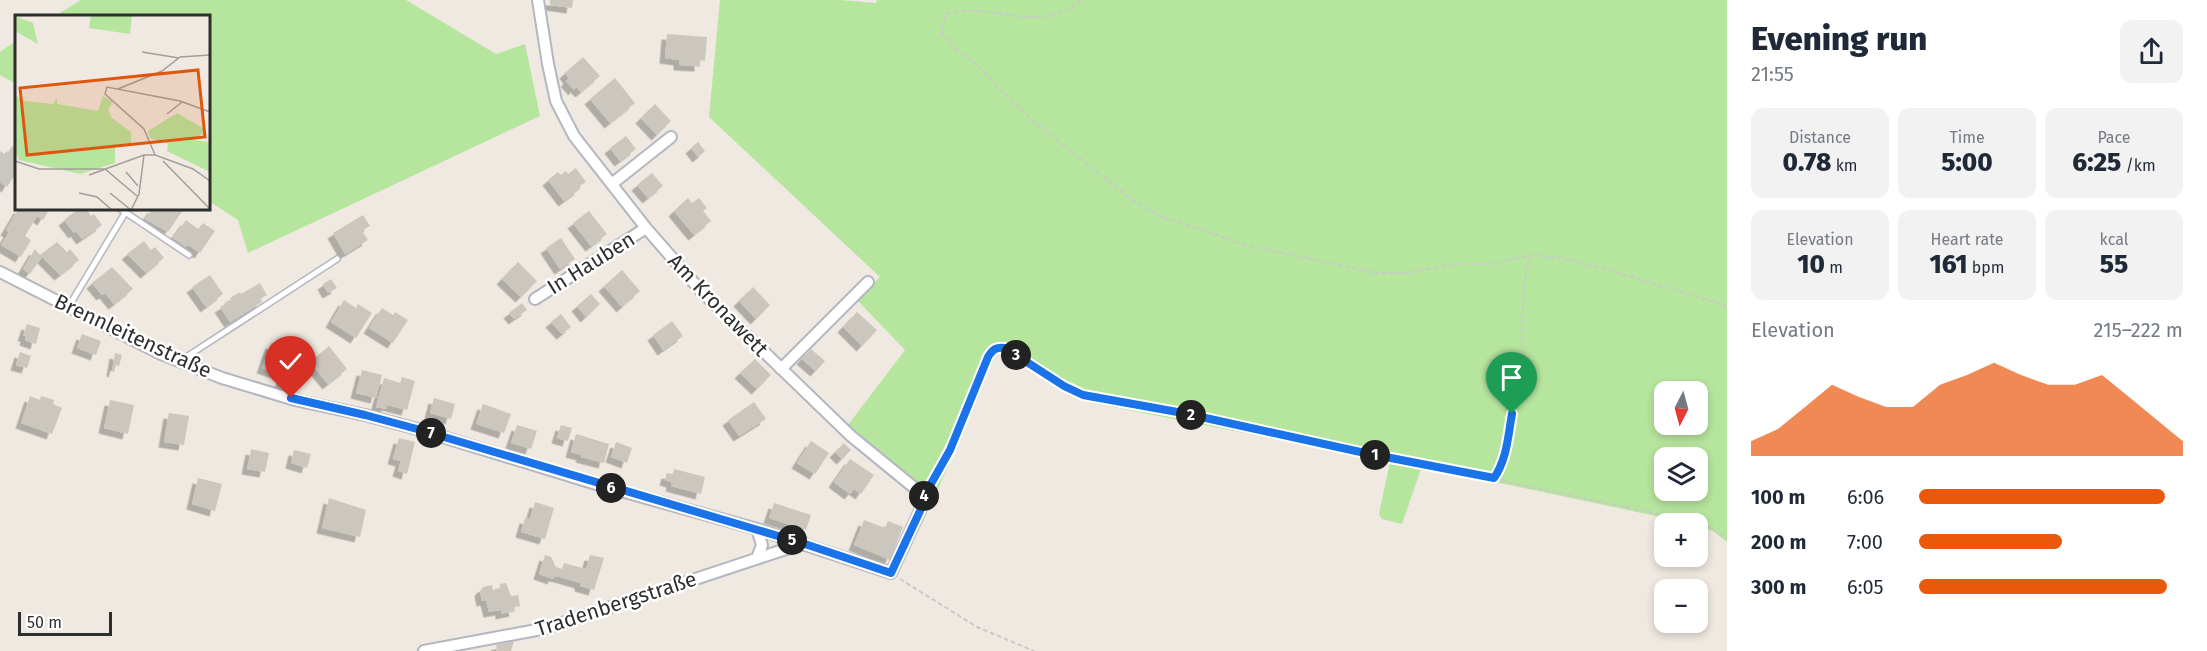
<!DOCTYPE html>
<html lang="en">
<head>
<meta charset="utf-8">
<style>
	:root { --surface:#fff; --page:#f2f2f3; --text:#1f2937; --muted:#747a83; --accent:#ea580c }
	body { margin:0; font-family:"Fira Sans",sans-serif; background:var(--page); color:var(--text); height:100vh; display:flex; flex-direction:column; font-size:22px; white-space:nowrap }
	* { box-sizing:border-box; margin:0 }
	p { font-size:20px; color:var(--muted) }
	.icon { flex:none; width:33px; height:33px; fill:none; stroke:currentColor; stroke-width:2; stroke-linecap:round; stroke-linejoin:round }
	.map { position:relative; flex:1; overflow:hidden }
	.sheet { display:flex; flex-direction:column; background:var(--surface); width:480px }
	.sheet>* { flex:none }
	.needle { width:39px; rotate:186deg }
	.fabs { position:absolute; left:1654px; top:381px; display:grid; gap:12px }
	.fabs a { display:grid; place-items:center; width:54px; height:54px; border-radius:12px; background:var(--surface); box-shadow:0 3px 9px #0003; font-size:30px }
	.scale { position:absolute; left:18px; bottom:15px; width:94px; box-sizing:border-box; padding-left:6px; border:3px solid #2e2e2e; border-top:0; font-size:16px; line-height:21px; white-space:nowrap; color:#2e2e2e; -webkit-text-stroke:4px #fff; paint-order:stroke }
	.pin { position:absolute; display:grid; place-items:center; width:51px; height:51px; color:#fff; margin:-62px -26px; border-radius:50% 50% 50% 0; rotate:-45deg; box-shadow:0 0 6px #0007 }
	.pin .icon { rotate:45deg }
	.km { position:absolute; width:30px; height:30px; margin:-15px; border-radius:50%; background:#222; color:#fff; font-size:16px; line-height:30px; text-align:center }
	.round { display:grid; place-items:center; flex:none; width:63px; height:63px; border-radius:12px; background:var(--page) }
	.headline { display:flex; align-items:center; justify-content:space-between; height:102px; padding:0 24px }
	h1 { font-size:33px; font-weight:800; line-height:45px }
	.stats { display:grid; grid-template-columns:repeat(3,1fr); gap:9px; height:102px; padding:6px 24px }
	.stats div { display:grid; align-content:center; border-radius:12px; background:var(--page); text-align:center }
	.stats b { font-size:26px; font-weight:800 }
	.stats small { font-size:16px; font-weight:400 }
	.stats p { font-size:16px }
	.chart { height:168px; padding:12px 24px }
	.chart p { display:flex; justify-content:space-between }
	.chart svg { width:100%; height:108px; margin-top:6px; fill:var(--accent); opacity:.7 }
	ul { padding:0 24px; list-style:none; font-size:20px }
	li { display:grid; grid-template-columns:96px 72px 1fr; align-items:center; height:45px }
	li i { height:15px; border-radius:8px; background:var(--accent) }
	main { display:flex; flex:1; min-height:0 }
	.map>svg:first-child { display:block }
	.green { fill:#b6e59e; fill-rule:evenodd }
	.building { fill:#cbc7bf; filter:url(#shadow) }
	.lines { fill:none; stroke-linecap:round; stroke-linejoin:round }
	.service-casing { stroke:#b4b7c1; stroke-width:8 }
	.minor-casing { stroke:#b4b7c1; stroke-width:14 }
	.path { stroke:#c9c9c9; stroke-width:2; stroke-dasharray:4.5 3; stroke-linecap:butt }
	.service { stroke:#fff; stroke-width:5 }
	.minor { stroke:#fff; stroke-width:10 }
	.route-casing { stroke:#fff; stroke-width:12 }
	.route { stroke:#1a73e8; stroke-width:8 }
	.labels { text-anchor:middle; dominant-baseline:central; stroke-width:5; stroke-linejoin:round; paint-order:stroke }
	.street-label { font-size:21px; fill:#2e2e2e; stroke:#fff }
	.inset-road { fill:none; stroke:#a29e99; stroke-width:1.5 }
	.view { fill:#df570e; fill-opacity:0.15; stroke:#df570e; stroke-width:3 }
	.inset-edge { fill:none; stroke:#2e2e2e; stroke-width:3 }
</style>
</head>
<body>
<main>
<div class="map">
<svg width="1727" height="651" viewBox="0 0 1727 651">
	<defs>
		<filter id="shadow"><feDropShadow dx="-5.5" dy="5.5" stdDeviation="0" flood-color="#0004"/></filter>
	</defs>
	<rect width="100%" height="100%" fill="#efe9e1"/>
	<path class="green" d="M81 0H406L496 54 525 44 540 116 248 253 238 220 209 201 208 16H55Z
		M720 0H839L876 3 877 0H1727V542L1713 531 1698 526V524L1689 523 1429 468 1421 469 1402 524 1382 519 1379 514 1390 462 1093 403 1071 395 1002 352 997 353 989 370 935 496 848 425 905 350 857 300 880 277 709 117ZM1665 392H1698V424H1665ZM1665 458H1698V490H1665Z
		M16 41V84L0 75V52Z"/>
	<path class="building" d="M550 0H573L572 8 550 5Z
		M667 34 707 37 705 61 700 60V66L679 65V60L665 58Z
		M583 57 600 76 581 92 576 87 574 90 566 81 569 79 565 73Z
		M615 78 635 103 610 123 590 99Z
		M655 104 671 121 657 135 641 118Z
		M626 136 636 149 620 161 610 148Z
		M698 142 705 151 698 157 691 148Z
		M12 146 16 149V173L7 187 0 182V151L6 155Z
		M576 168 586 182 578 187 580 189 564 201 548 180 558 172 561 175 566 171 568 174Z
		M652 173 663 186 648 198 637 185Z
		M688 198 692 203 699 198 707 208 703 211 711 221 694 235 674 211Z
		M19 208H50L43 220 37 216 25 236 31 240 21 257 1 245 9 232 6 230Z
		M80 208H86L91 216 94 214 102 225 82 239 76 231 74 233 64 220Z
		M153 208H182L183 210 168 232 145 219Z
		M589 211 607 234 591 246 573 223Z
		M363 215 370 226 362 231 368 240 345 254 333 233Z
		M186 220 198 229 203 223 215 231 200 253 188 245 186 247 173 238Z
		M561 238 575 259 560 269 546 248Z
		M144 241 151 250 155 247 164 258 146 273 127 254Z
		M57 242 67 252 70 249 79 260 60 275 42 257 30 274 23 269 35 249 40 255Z
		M518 262 537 281 521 297 502 279Z
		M112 267 133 289 114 304 105 293 102 295 92 283Z
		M622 270 640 291 622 307 604 286Z
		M210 275 223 294 206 307 192 287Z
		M331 279 337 288 328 293 323 284Z
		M260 283 267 295 260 299 262 302 230 322 220 307 232 300 230 298 240 292 241 294Z
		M753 287 770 305 756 319 739 301Z
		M591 294 600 304 586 317 577 306Z
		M344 300 356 308 358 304 372 313 356 338 331 322Z
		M522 303 527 310 514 319 509 313Z
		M382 308 393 315 395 312 408 320 393 343 369 328Z
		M857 312 877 330 862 346 843 327Z
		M561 314 571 327 562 334 551 322Z
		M672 321 683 336 663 350 653 335Z
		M27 324 40 328 36 344 25 340 26 336H23Z
		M82 334 101 341 96 355 77 348Z
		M271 343 298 353 291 373 296 374 291 387 280 383 283 375 262 368Z
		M329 346 347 369 328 384 310 362Z
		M811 349 825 361 816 371 802 359Z
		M20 352 31 356 27 368 16 365Z
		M115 353 122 355 119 366 116 365 114 372 112 371Z
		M755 359 771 375 757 389 740 373Z
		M362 370 382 375 376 398 356 393Z
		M402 377 415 381 407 410 387 405 386 409 376 407 384 378 400 383Z
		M30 396 40 400 41 396 54 400 53 404 62 408 52 434 21 423Z
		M434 398 455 404 451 419 430 413Z
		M110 400 134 405 128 434 104 428Z
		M754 402 766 419 739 436 728 420Z
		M483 404 511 414 504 433 476 424Z
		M169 413 189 416 184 445 164 442Z
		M517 425 537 431 531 449 511 443Z
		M561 425 572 428 568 441 557 438Z
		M576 434 609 444 604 463 581 457 582 455 571 452Z
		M399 438 415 442 407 474 398 471 401 461 393 459Z
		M811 441 829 453 815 474 797 463Z
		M616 442 632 448 627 463 611 457Z
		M844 443 851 450 842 459 835 452Z
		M251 449 269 453 265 472 247 469Z
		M294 450 311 454 307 468 291 463Z
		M850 459 874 475 861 494 854 489 850 494 834 482Z
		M674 469 705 477 701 494 671 486 672 482 665 480 667 473 673 474Z
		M198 478 222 484 215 511 192 504Z
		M329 498 366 510 360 537 322 528Z
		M535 502 554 508 545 539 521 532 525 518 530 519Z
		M774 503 811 515 806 530 769 518Z
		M864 520 885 528 888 521 903 527 890 560 854 545Z
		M545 555 551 557 556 567 562 569 564 563 586 569 590 555 604 558 594 590 580 586V583L560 577 554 576 553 579 539 574Z
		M506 583 511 596 518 595 520 606 514 607 515 611 501 614V610L489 612 486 600 482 601 480 591 483 587 492 585 493 590 500 588V584Z
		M514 641 511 651H497L496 645Z"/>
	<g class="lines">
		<g class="service-casing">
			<path id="service" d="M119 208 189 255
				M69 306 125 213
				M180 361 337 259"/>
		</g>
		<g class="minor-casing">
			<path id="minor" d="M613 183 671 137
				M0 272 161 354 222 378 295 400 365 415 417 429 596 484 757 529 891 573 920 511 923 498 917 490 851 436 701 291 646 228 574 136 556 101 548 64 538 0
				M535 299 646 228
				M781 369 868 282
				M757 529 762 545 757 558
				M424 651 547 628 783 550 805 544"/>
		</g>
		<path class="path" d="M1081 0C1040 37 990 0 946 14L942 24 943 34 954 48 983 70 1000 90 1033 121 1130 198 1161 217 1198 228 1241 244 1376 273H1406L1456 264H1493L1531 255
			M1494 478 1500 469 1506 453 1522 373V318L1526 271 1531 255 1561 258 1609 270 1727 306
			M930 488 950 450 988 357C993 349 996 347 1005 348L1064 386 1093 398 1183 413 1668 516 1705 525 1727 538
			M900 579 977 627 1034 651"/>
		<use href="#service" class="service"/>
		<use href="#minor" class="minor"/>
	</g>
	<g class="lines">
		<g class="route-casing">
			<path id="route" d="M291 398 365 415 417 429 805 544 891 573 920 511 923 498 950 450 988 357C993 349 996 347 1005 348L1064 386 1083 395 1183 413 1365 453 1494 478C1507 459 1508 436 1512 414"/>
		</g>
		<use href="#route" class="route"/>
	</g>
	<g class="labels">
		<g class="street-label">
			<text transform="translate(591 263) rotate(-32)">In Hauben</text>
			<text transform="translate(718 305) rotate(46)">Am Kronawett</text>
			<text transform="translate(133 336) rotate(25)">Brennleitenstraße</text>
			<text transform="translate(616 604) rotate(-18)">Tradenbergstraße</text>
		</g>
	</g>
	<g transform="translate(15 15)">
		<rect width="195" height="195" fill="#efe9e1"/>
		<path d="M76 0H117L115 19 74 13ZM0 1 18 8 23 29 0 16ZM0 80 9 86 38 89 42 83V89L83 96 88 81 98 87 93 95 97 103 116 117V130L100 131V148L65 159 4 145 0 135ZM162 98 191 115 179 125 195 127V157L152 136 153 129 135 123 133 116Z" fill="#b6e59e"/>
		<path class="inset-road" d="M127 37 164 43M103 74 147 56 165 42 195 40M195 97 165 86 92 72 90 79 129 114 140 140 178 154 195 166M152 99 167 87M0 146 24 154H90M148 146 195 194M90 154 122 181M111 157 123 171M74 160 129 140H140M64 178 82 182 97 195M95 178 116 195M116 195 124 179 129 140"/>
		<path class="view" d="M183 55 190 122 12 140 5 73Z"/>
		<rect width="195" height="195" class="inset-edge"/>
	</g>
</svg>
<div class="fabs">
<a><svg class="needle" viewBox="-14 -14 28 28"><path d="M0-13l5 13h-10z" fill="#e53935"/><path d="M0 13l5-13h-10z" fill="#747a83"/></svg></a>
<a><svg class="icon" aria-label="layers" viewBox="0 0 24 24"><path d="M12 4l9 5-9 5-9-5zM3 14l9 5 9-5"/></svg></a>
<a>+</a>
<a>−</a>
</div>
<div class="scale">50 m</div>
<div class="pin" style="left:1512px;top:414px;background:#1e9e55"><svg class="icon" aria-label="arrive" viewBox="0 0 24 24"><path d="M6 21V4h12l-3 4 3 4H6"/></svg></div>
<div class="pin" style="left:291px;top:398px;background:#d93025"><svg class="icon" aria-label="check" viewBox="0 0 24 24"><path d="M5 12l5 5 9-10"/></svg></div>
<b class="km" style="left:1375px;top:455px">1</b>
<b class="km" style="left:1191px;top:415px">2</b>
<b class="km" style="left:1016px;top:355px">3</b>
<b class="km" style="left:924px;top:496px">4</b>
<b class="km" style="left:792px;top:540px">5</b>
<b class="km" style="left:611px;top:488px">6</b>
<b class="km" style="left:431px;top:433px">7</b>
</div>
<section class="sheet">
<div class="headline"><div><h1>Evening run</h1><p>21:55</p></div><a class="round"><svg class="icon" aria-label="share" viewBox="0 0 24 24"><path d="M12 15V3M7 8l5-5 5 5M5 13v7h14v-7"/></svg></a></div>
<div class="stats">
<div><p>Distance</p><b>0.78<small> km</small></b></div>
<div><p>Time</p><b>5:00</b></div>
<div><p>Pace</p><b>6:25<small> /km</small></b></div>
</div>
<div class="stats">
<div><p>Elevation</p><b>10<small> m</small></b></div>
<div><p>Heart rate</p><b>161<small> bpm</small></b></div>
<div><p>kcal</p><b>55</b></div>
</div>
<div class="chart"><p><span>Elevation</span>215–222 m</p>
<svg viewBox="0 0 160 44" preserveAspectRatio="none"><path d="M0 44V38L10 33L20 24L30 15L40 20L50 24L60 24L70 15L80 11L90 6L100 11L110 15L120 15L130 11L140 20L150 29L160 38V44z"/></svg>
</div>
<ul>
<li><b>100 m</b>6:06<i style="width:93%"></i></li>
<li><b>200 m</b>7:00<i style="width:54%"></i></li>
<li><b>300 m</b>6:05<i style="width:94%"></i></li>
</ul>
</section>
</main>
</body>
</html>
